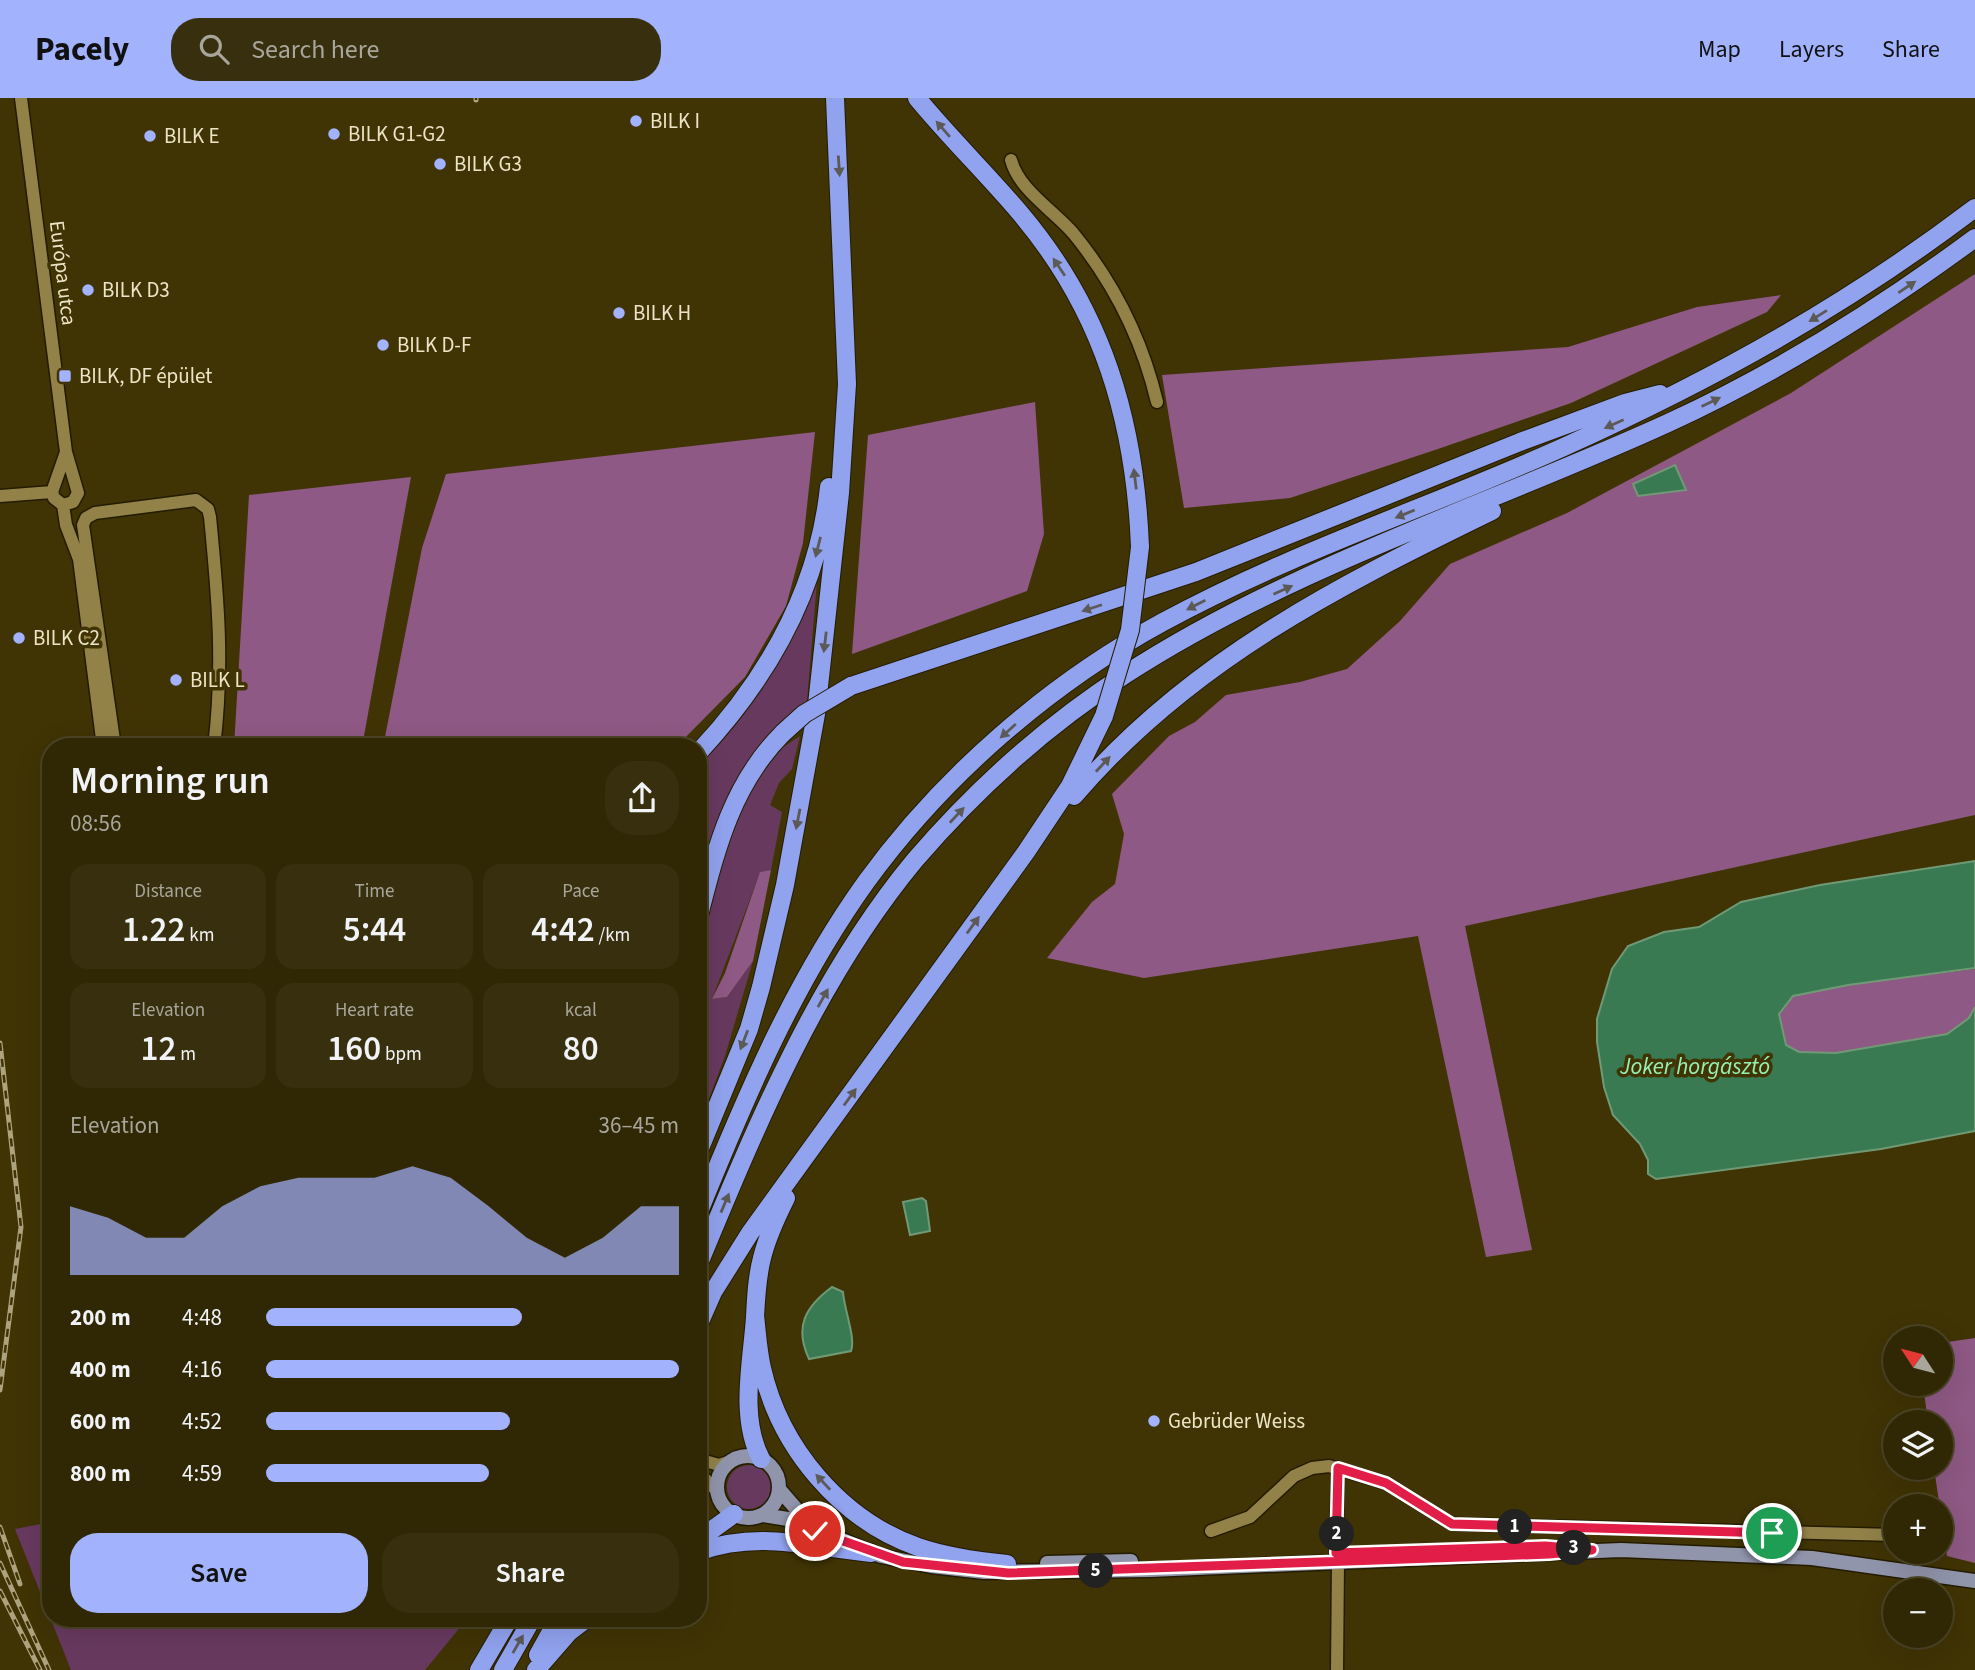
<!DOCTYPE html>
<html lang="en">
<head>
<meta charset="utf-8">
<style>
	:root { --surface:#302704; --page:#382f0e; --text:#f1f3f6; --muted:#a8a59a; --line:#4b4426; --accent:#a2b2fd }
	body { margin:0; font-family:"Source Sans 3",sans-serif; background:var(--page); color:var(--text); height:100vh; display:flex; flex-direction:column; font-size:26px; white-space:nowrap }
	* { box-sizing:border-box; margin:0 }
	p { font-size:23px; color:var(--muted) }
	.icon { flex:none; width:38px; height:38px; fill:none; stroke:currentColor; stroke-width:2; stroke-linecap:round; stroke-linejoin:round }
	.map { position:relative; flex:1; overflow:hidden }
	.side { position:absolute; left:42px; top:640px; width:665px; height:889px; display:flex; flex-direction:column; background:var(--surface); border-radius:28px; box-shadow:0 7px 28px #0002,0 0 0 2px var(--line) }
	.side>* { flex:none }
	.needle { width:46px; rotate:306deg }
	.controls { position:absolute; left:1883px; top:1228px; display:grid; gap:14px }
	.controls a { display:grid; place-items:center; width:70px; height:70px; border-radius:50%; background:var(--surface); box-shadow:0 7px 28px #0002,0 0 0 2px var(--line); font-size:35px }
	.pin { position:absolute; display:grid; place-items:center; width:60px; height:60px; color:#fff; margin:-30px; border:4px solid #fff; border-radius:50%; box-shadow:0 2px 7px #0007 }
	.km { position:absolute; width:35px; height:35px; margin:-18px; border-radius:50%; background:#222; color:#fff; font-size:19px; line-height:35px; text-align:center }
	.round { display:grid; place-items:center; flex:none; width:74px; height:74px; border-radius:28px; background:var(--page) }
	.head { display:flex; align-items:center; justify-content:space-between; height:119px; padding:0 28px }
	h1 { font-size:38px; font-weight:600; line-height:52px }
	.metrics { display:grid; grid-template-columns:repeat(3,1fr); gap:10px; height:119px; padding:7px 28px }
	.metrics div { display:grid; align-content:center; border-radius:18px; background:var(--page); text-align:center }
	.metrics b { font-size:35px; font-weight:600 }
	.metrics small { font-size:19px; font-weight:400 }
	.metrics p { font-size:19px }
	.chart { height:196px; padding:14px 28px }
	.chart p { display:flex; justify-content:space-between }
	.chart svg { width:100%; height:126px; margin-top:7px; fill:var(--accent); opacity:.7 }
	.primary-button { display:flex; gap:14px; margin-top:auto; padding:14px 28px }
	.primary-button a { flex:1; height:80px; border-radius:28px; background:var(--accent); color:#111; font-size:28px; font-weight:600; line-height:80px; text-align:center }
	.primary-button a+a { background:var(--page); color:var(--text) }
	ul { padding:0 28px; list-style:none; font-size:23px }
	li { display:grid; grid-template-columns:112px 84px 1fr; align-items:center; height:52px }
	li i { height:18px; border-radius:9px; background:var(--accent) }
	header { display:flex; align-items:center; gap:42px; box-sizing:border-box; height:98px; padding:0 35px; background:var(--accent); color:#111 }
	header strong { font-size:33px }
	nav { display:flex; gap:38px; margin-inline-start:auto; font-size:24px }
	.search { width:490px; height:63px; background:var(--page); display:flex; align-items:center; gap:18px; box-sizing:border-box; padding:0 24px; border-radius:28px; color:var(--muted); font-size:26px }
	.map>svg:first-child { display:block }
	.green { fill:#68395f }
	.forest { fill:#8e5984 }
	.water { fill:#3a7a52; stroke:#6f9a75; stroke-width:2 }
	.lines { fill:none; stroke-linecap:round; stroke-linejoin:round }
	.minor-casing { stroke:#241c00; stroke-width:15 }
	.major-casing { stroke:#241c00; stroke-width:17 }
	.highway-casing { stroke:#241c00; stroke-width:20 }
	.minor { stroke:#928248; stroke-width:12 }
	.major { stroke:#9195ac; stroke-width:14 }
	.highway { stroke:#91a2ef; stroke-width:18 }
	.rail-casing { stroke:#ada37f; stroke-width:5 }
	.rail { stroke:#403405; stroke-width:2.5; stroke-dasharray:8; stroke-linecap:butt }
	.highway-bridge-casing { stroke:#241c00; stroke-width:20; stroke-linecap:butt }
	.highway-bridge { stroke:#91a2ef; stroke-width:18 }
	.oneway { fill:#5c5a57 }
	.route-casing { stroke:#fff; stroke-width:14 }
	.route { stroke:#e11d48; stroke-width:9 }
	.poi-dot { fill:#a2b2fd; stroke:#403405; stroke-width:2.5 }
	.labels { text-anchor:middle; dominant-baseline:central; stroke-width:7; stroke-linejoin:round; paint-order:stroke }
	.poi-label { font-size:21px; fill:#ece4c6; stroke:#403405; text-anchor:start }
	.street-label { font-size:21px; fill:#ece4c6; stroke:#403405 }
	.water-label { font-size:23px; font-style:italic; fill:#96f1b4; stroke:#403405 }
</style>
</head>
<body>
<header>
<strong>Pacely</strong>
<div class="search"><svg class="icon" aria-label="search" viewBox="0 0 24 24"><circle cx="10" cy="10" r="6"/><path d="M15 15l6 6"/></svg>Search here</div>
<nav><a>Map</a><a>Layers</a><a>Share</a></nav>
</header>
<div class="map">
<svg width="1975" height="1572" viewBox="0 0 1975 1572">
	<rect width="100%" height="100%" fill="#403405"/>
	<path class="green" d="M818 471 807 603C740 664 721 700 698 787V670C754 607 793 552 818 471Z
		M800 638 792 671 779 685 770 707 782 714 771 772 760 775 712 901 727 899 753 863 725 958 698 1030V853L715 781 747 694 782 650Z
		M727 1389a22 22 0 1 1 44 0a22 22 0 1 1-44 0Z
		M51 1424V1521H467L425 1572H71L15 1431Z"/>
	<path class="forest" d="M1975 176V717L1465 828 1532 1152 1486 1159 1418 838 1144 880 1047 860 1092 804 1115 786 1124 736 1112 696 1169 638 1195 624 1226 597 1300 584 1347 571 1400 523 1450 466 1567 415 1791 295Z
		M1781 197 1767 214 1571 305 1438 351 1290 400 1184 410 1162 277 1568 249 1697 209Z
		M1035 304 1044 436 1027 493 852 556 868 337Z
		M815 334 803 445 786 508 745 579 676 649H383L422 450 446 376Z
		M411 379 362 649H234L249 397Z
		M771 772 753 863 727 899 712 901 725 875 760 774Z
		M1975 871V909L1969 920 1948 936 1836 955 1799 954 1786 947 1779 916 1792 898 1848 887Z
		M1975 1240V1465L1947 1458 1934 1370H1941V1325H1928L1923 1286H1941V1245Z"/>
	<path class="water" d="M1675 367 1686 392 1638 398 1633 386Z
		M1975 763V870L1848 887 1793 898 1779 916 1786 947 1799 954 1836 955 1947 936 1969 920 1975 909V1033L1881 1051 1656 1081 1648 1076V1062L1640 1046 1613 1017 1604 989 1597 944V921L1612 871 1628 848 1664 834 1699 829 1741 804 1820 787Z
		M922 1100 926 1103 930 1133 910 1137 903 1104Z
		M832 1189 843 1194C844 1211 856 1240 851 1253L809 1261C794 1229 805 1209 832 1189Z"/>
	<g class="lines">
		<g class="minor-casing">
			<path id="minor" d="M21 0 66 354 78 395 73 404 63 407 54 400 52 394 66 354
				M1011 62C1019 92 1053 112 1073 135 1114 185 1142 241 1157 304
				M0 398 52 394
				M63 407 66 427 79 461 103 649
				M115 649 83 427 86 420 95 415 196 402 208 411 210 419C218 500 224 568 214 649
				M698 1361 719 1367 734 1362
				M698 1374 718 1394
				M1211 1433 1250 1419 1294 1378 1312 1370 1329 1368 1386 1385 1452 1426 1895 1437
				M1336 1455 1338 1370
				M1337 1572 1338 1464"/>
		</g>
		<g class="major-casing">
			<path id="major" d="M717 1389a31 31 0 1 1 62 0a31 31 0 1 1-62 0Z
				M779 1391 798 1413 816 1425
				M762 1417 794 1422 881 1458 931 1468 984 1474 1150 1472 1621 1452 1812 1460 1975 1483
				M1047 1465 1131 1463"/>
		</g>
		<g class="highway-casing">
			<path id="highway" d="M917 0C950 40 987 76 1020 115 1103 213 1135 323 1140 449
				M851 588 1196 474 1520 344 1625 305 1660 296
				M698 655C768 580 818 493 829 389
				M1074 698C1188 564 1336 489 1492 413
				M698 821C716 752 731 687 783 635
				M698 1055 749 931 761 889 785 787 816 616 840 395 847 286 835 0
				M698 1116C745 1000 793 886 866 784 943 678 1049 586 1163 524 1292 454 1433 408 1566 348 1714 281 1846 208 1975 110
				M698 1168C756 1028 817 880 915 762 976 691 1047 627 1126 576 1289 470 1491 406 1668 325 1777 275 1879 211 1975 140
				M755 1217C757 1235 758 1253 762 1270 780 1350 841 1422 918 1449 947 1459 977 1463 1007 1466
				M698 1228 713 1194 750 1135 1026 754 1070 688 1104 618
				M761 1361C739 1319 752 1264 755 1219 756 1199 757 1179 762 1160 767 1139 776 1120 786 1100
				M698 1442 734 1416
				M698 1454C758 1432 810 1449 871 1455
				M538 1557 558 1521
				M479 1572 509 1521
				M503 1572 532 1521
				M536 1572 569 1534 586 1521"/>
		</g>
		<use href="#minor" class="minor"/>
		<use href="#major" class="major"/>
		<use href="#highway" class="highway"/>
		<g class="rail-casing">
			<path id="rail" d="M476 0V2
				M0 945 21 1129 0 1292
				M0 1429 20 1486
				M0 1465 49 1572
				M0 1493 40 1572"/>
		</g>
		<use href="#rail" class="rail"/>
		<g class="highway-bridge-casing">
			<path id="highway-bridge" d="M1104 618 1130 532 1140 449
				M783 635 804 616 851 588"/>
		</g>
		<use href="#highway-bridge" class="highway-bridge"/>
	</g>
	<defs><path id="oneway-solid" d="M-6-.8H1V-3.2L6.5 0L1 3.2V.8H-6Z" transform="scale(1.75)"/></defs>
	<g class="oneway">
		<use href="#oneway-solid" transform="translate(943 31) rotate(-131)"/>
		<use href="#oneway-solid" transform="translate(839 68) rotate(86)"/>
		<use href="#oneway-solid" transform="translate(1059 169) rotate(-124)"/>
		<use href="#oneway-solid" transform="translate(1907 189) rotate(-34)"/>
		<use href="#oneway-solid" transform="translate(1818 218) rotate(148)"/>
		<use href="#oneway-solid" transform="translate(1711 304) rotate(-26)"/>
		<use href="#oneway-solid" transform="translate(1614 326) rotate(156)"/>
		<use href="#oneway-solid" transform="translate(1135 381) rotate(-97)"/>
		<use href="#oneway-solid" transform="translate(1405 416) rotate(158)"/>
		<use href="#oneway-solid" transform="translate(818 449) rotate(104)"/>
		<use href="#oneway-solid" transform="translate(1283 492) rotate(-24)"/>
		<use href="#oneway-solid" transform="translate(1196 507) rotate(153)"/>
		<use href="#oneway-solid" transform="translate(1092 510) rotate(162)"/>
		<use href="#oneway-solid" transform="translate(825 544) rotate(97)"/>
		<use href="#oneway-solid" transform="translate(1008 633) rotate(138)"/>
		<use href="#oneway-solid" transform="translate(1103 666) rotate(-47)"/>
		<use href="#oneway-solid" transform="translate(957 717) rotate(-47)"/>
		<use href="#oneway-solid" transform="translate(798 721) rotate(101)"/>
		<use href="#oneway-solid" transform="translate(973 827) rotate(-54)"/>
		<use href="#oneway-solid" transform="translate(823 900) rotate(-61)"/>
		<use href="#oneway-solid" transform="translate(744 942) rotate(111)"/>
		<use href="#oneway-solid" transform="translate(850 999) rotate(-54)"/>
		<use href="#oneway-solid" transform="translate(725 1105) rotate(-67)"/>
		<use href="#oneway-solid" transform="translate(823 1384) rotate(-133)"/>
		<use href="#oneway-solid" transform="translate(518 1546) rotate(-60)"/>
	</g>
	<g class="lines">
		<g class="route-casing">
			<path id="route" d="M815 1433 903 1464 1008 1475 1549 1456 1592 1452 1545 1448 1336 1455 1338 1370 1386 1385 1452 1426 1772 1435"/>
		</g>
		<use href="#route" class="route"/>
	</g>
	<g class="poi-dot">
		<circle cx="636" cy="23" r="7"/>
		<circle cx="334" cy="36" r="7"/>
		<circle cx="150" cy="38" r="7"/>
		<circle cx="440" cy="66" r="7"/>
		<circle cx="88" cy="192" r="7"/>
		<circle cx="619" cy="215" r="7"/>
		<circle cx="383" cy="247" r="7"/>
		<rect x="58" y="271" width="14" height="14" rx="3.5"/>
		<circle cx="19" cy="540" r="7"/>
		<circle cx="176" cy="582" r="7"/>
		<circle cx="1154" cy="1323" r="7"/>
	</g>
	<g class="labels">
		<g class="poi-label">
			<text x="650" y="23">BILK I</text>
			<text x="348" y="36">BILK G1-G2</text>
			<text x="164" y="38">BILK E</text>
			<text x="454" y="66">BILK G3</text>
			<text x="102" y="192">BILK D3</text>
			<text x="633" y="215">BILK H</text>
			<text x="397" y="247">BILK D-F</text>
			<text x="79" y="278">BILK, DF épület</text>
			<text x="33" y="540">BILK C2</text>
			<text x="190" y="582">BILK L</text>
			<text x="1168" y="1323">Gebrüder Weiss</text>
		</g>
		<g class="street-label">
			<text transform="translate(63 175) rotate(83)">Európa utca</text>
		</g>
		<g class="water-label">
			<text x="1695" y="968">Joker horgásztó</text>
		</g>
	</g>
</svg>
<div class="controls">
<a><svg class="needle" viewBox="-14 -14 28 28"><path d="M0-13l5 13h-10z" fill="#e53935"/><path d="M0 13l5-13h-10z" fill="#a8a59a"/></svg></a>
<a><svg class="icon" aria-label="layers" viewBox="0 0 24 24"><path d="M12 4l9 5-9 5-9-5zM3 14l9 5 9-5"/></svg></a>
<a>+</a>
<a>−</a>
</div>
<div class="pin" style="left:1772px;top:1435px;background:#1e9e55"><svg class="icon" aria-label="arrive" viewBox="0 0 24 24"><path d="M6 21V4h12l-3 4 3 4H6"/></svg></div>
<div class="pin" style="left:815px;top:1433px;background:#d93025"><svg class="icon" aria-label="check" viewBox="0 0 24 24"><path d="M5 12l5 5 9-10"/></svg></div>
<b class="km" style="left:1515px;top:1429px">1</b>
<b class="km" style="left:1337px;top:1436px">2</b>
<b class="km" style="left:1574px;top:1450px">3</b>
<b class="km" style="left:1096px;top:1473px">5</b>
<section class="side">
<div class="head"><div><h1>Morning run</h1><p>08:56</p></div><a class="round"><svg class="icon" aria-label="share" viewBox="0 0 24 24"><path d="M12 15V3M7 8l5-5 5 5M5 13v7h14v-7"/></svg></a></div>
<div class="metrics">
<div><p>Distance</p><b>1.22<small> km</small></b></div>
<div><p>Time</p><b>5:44</b></div>
<div><p>Pace</p><b>4:42<small> /km</small></b></div>
</div>
<div class="metrics">
<div><p>Elevation</p><b>12<small> m</small></b></div>
<div><p>Heart rate</p><b>160<small> bpm</small></b></div>
<div><p>kcal</p><b>80</b></div>
</div>
<div class="chart"><p><span>Elevation</span>36–45 m</p>
<svg viewBox="0 0 160 44" preserveAspectRatio="none"><path d="M0 44V20L10 24L20 31L30 31L40 20L50 13L60 10L70 10L80 10L90 6L100 10L110 20L120 31L130 38L140 31L150 20L160 20V44z"/></svg>
</div>
<ul>
<li><b>200 m</b>4:48<i style="width:62%"></i></li>
<li><b>400 m</b>4:16<i style="width:100%"></i></li>
<li><b>600 m</b>4:52<i style="width:59%"></i></li>
<li><b>800 m</b>4:59<i style="width:54%"></i></li>
</ul>
<div class="primary-button"><a>Save</a><a>Share</a></div>
</section>
</div>
</body>
</html>
